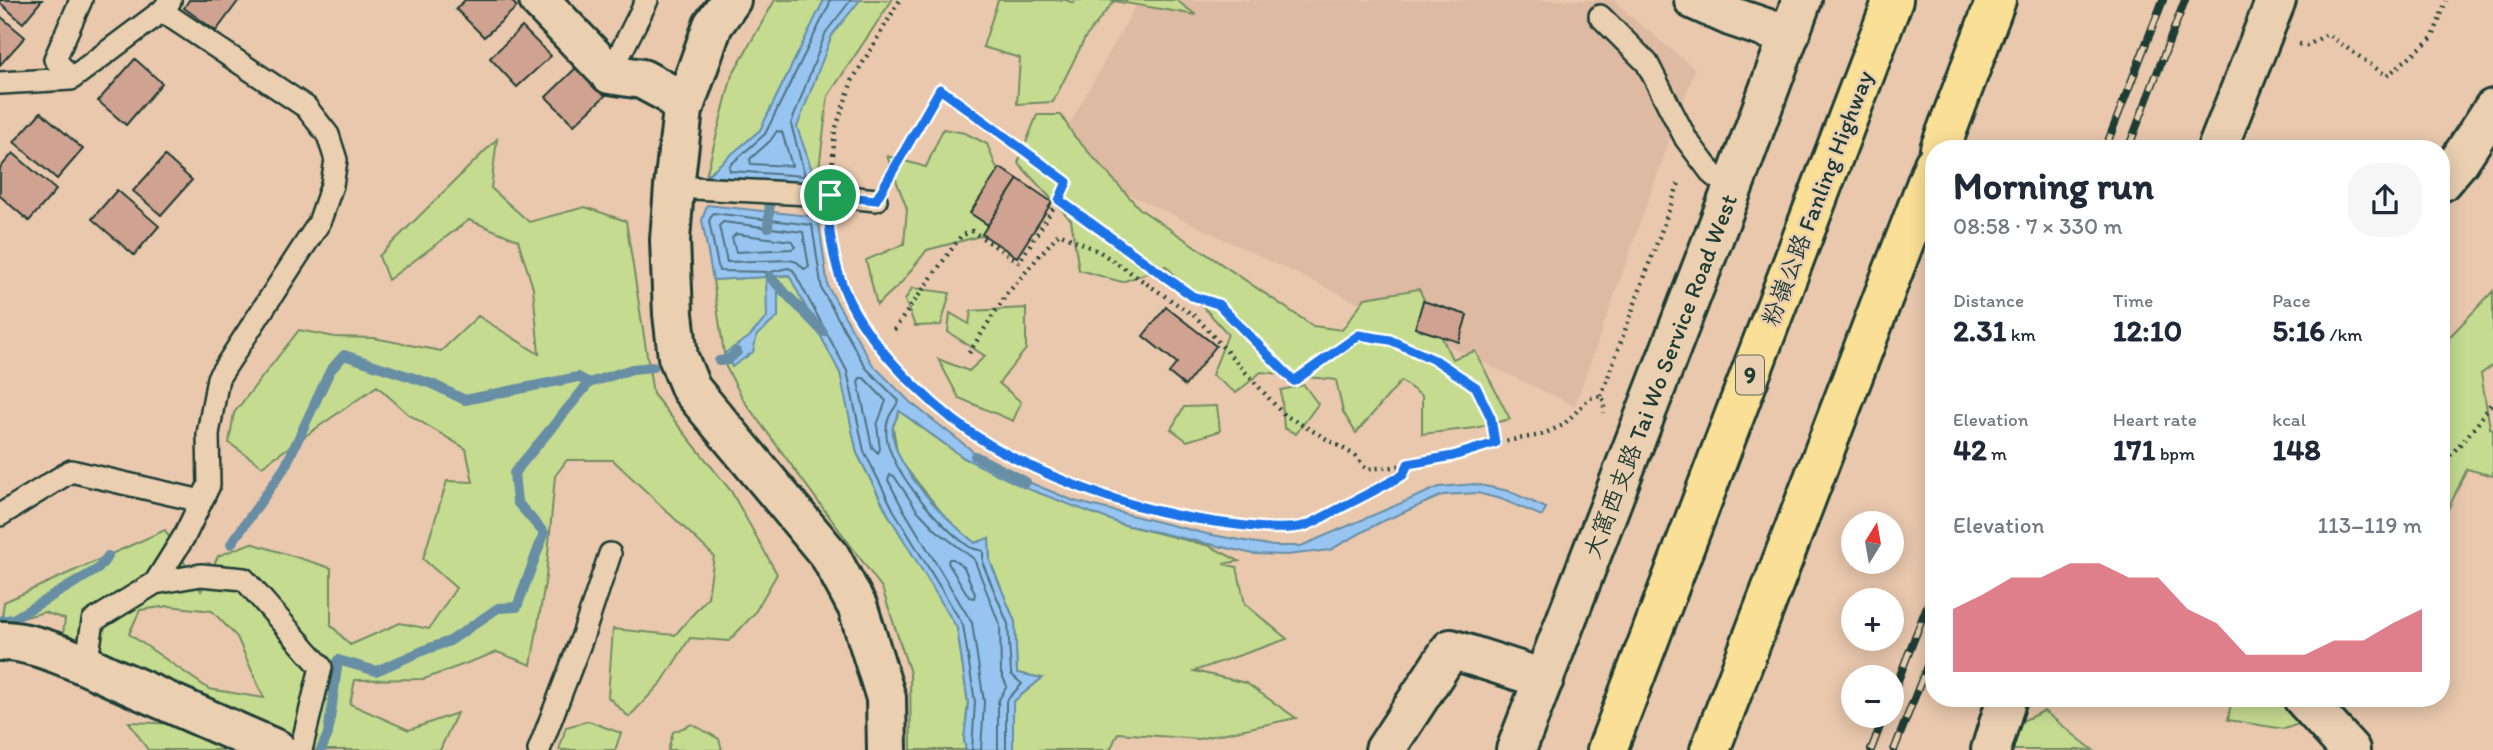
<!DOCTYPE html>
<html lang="en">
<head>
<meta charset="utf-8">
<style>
	:root { --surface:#fff; --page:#f6f6f7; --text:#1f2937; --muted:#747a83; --accent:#d1495b }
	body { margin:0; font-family:Itim,"LXGW WenKai TC",sans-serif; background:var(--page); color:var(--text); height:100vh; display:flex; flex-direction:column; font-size:26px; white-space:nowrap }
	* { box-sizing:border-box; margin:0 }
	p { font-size:23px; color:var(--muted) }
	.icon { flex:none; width:38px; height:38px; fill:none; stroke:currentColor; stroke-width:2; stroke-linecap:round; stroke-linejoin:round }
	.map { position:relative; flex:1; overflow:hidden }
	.panel { position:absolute; left:1925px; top:140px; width:525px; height:567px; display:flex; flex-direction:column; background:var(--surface); border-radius:28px; box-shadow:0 4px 18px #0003 }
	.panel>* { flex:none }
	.needle { width:46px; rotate:11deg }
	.controls { position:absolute; left:1841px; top:511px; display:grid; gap:14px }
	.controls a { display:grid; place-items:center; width:63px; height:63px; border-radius:50%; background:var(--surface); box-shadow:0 4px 18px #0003; font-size:35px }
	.pin { position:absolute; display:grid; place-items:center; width:60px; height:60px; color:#fff; margin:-30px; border:4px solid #fff; border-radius:50%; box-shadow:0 2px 7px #0007 }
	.round { display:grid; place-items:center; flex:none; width:74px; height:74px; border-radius:28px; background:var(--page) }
	.overview { display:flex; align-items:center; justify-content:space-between; height:119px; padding:0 28px }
	h1 { font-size:38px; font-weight:800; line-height:52px }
	.stats { display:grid; grid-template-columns:repeat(3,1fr); gap:10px; height:119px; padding:7px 28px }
	.stats div { display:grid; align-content:center }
	.stats b { font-size:30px; font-weight:800 }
	.stats small { font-size:19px; font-weight:400 }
	.stats p { font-size:19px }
	.chart { height:196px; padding:14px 28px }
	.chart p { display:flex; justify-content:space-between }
	.chart svg { width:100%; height:126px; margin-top:7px; fill:var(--accent); opacity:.7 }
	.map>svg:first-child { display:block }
	.built { fill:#debaa3 }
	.green { fill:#c5db90; stroke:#728c62; stroke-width:2; fill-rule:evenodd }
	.water { fill:#97c4f1; stroke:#678ea5; stroke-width:2 }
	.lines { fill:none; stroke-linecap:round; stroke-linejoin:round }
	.shore { stroke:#4f7380; stroke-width:2 }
	.stream { stroke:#678ea5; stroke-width:10 }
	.building { fill:#d0a291; stroke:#1f3d34; stroke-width:2 }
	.service-casing { stroke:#1f3d34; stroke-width:26 }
	.minor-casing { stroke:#1f3d34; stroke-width:44 }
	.tertiary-casing { stroke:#1f3d34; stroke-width:44 }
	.secondary-casing { stroke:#1f3d34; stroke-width:44 }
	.motorway-casing { stroke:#1f3d34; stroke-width:44 }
	.path { stroke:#1f3d34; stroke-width:4.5; stroke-dasharray:2 5; stroke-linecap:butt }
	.service { stroke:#eacfb1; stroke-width:21 }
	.minor { stroke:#eacfb1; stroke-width:38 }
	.tertiary { stroke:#eacfb1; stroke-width:38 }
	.secondary { stroke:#eacfb1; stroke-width:38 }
	.motorway { stroke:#fadf96; stroke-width:38 }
	.rail-casing { stroke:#1f3d34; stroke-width:8 }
	.rail { stroke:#eacfb1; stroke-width:5; stroke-dasharray:16; stroke-linecap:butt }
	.route-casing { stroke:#fff; stroke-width:14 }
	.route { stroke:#1a73e8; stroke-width:9 }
	.labels { text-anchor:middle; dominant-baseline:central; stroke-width:5; stroke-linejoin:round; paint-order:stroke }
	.shield { fill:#eacfb1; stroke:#5c695a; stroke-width:2 }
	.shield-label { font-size:23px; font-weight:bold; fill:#1f3d34 }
	.street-label { font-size:24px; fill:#1f3d34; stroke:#eacfb1 }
</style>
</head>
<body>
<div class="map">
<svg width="2493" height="750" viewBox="0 0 2493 750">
	<rect width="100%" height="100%" fill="#e9c8ad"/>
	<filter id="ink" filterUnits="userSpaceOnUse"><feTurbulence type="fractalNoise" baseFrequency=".0143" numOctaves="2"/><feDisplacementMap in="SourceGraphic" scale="14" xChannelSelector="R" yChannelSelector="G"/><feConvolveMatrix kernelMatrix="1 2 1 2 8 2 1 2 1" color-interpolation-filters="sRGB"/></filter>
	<g filter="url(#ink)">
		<path class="built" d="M1139 0H1614L1628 14 1695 69 1575 406 1051 157Z"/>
		<path class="green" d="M775 0H892L828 96 817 185 706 176 732 75Z
			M998 0H1066L1074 3V0H1176L1196 15 1114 1 1085 38 1053 102 1017 104 1020 58 983 47Z
			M1037 115H1061L1074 136 1140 209 1313 326 1342 330 1365 298 1419 289 1452 359 1475 351 1510 419 1475 428 1422 434V396L1401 381 1356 433 1343 412 1336 380 1261 372 1236 393 1212 375 1228 334 1166 266 1122 282 1079 270 1071 220 1018 163Z
			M943 129 965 133 987 144 1002 182 1011 228 927 250 901 283 877 305 866 260 904 244 907 209 887 156 926 167Z
			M497 139 491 188 529 222 585 207 626 221 653 394 731 491 777 574 754 614 729 641 690 638 662 682 629 717 608 697 613 629 675 635 708 597 714 556 613 460H567L555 476 546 577 531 665 497 652 424 679 355 680 350 704 409 730 457 713 440 750H316L284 743 62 641 65 619 44 612 1 624 4 602 165 530 201 591 218 556 251 543 331 568V625L350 645 400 623 429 629 456 588 423 559 447 481 473 482 466 449 408 414 377 386 262 466 229 443 234 413 299 330 335 337 374 338 441 351 478 316 539 354 533 288 518 240 469 220 388 280 379 256ZM169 606 212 611 237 637 264 698 209 689 129 634 140 610Z
			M795 275 840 368 857 453 888 514 956 620 968 703 964 740 966 750H911L910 673 882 588 744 401 726 367 713 280Z
			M912 288 950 293 941 325 915 326 905 300Z
			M2493 291V365L2481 374 2490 428 2493 429V476L2467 469 2441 524V450L2445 447 2441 413V346Z
			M1026 308V349L999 383 1021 402 1013 421 959 398 938 359 969 371 985 356 948 332 950 313 969 324 971 311Z
			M1304 385 1318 404 1296 434 1284 428 1281 390Z
			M1217 406 1220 431 1187 441 1171 429 1184 407Z
			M899 411 964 458 1121 524 1210 546 1239 561 1223 564 1237 567 1245 604 1287 639 1194 671 1246 683 1296 718 1198 739 1118 733 1110 750H1013V702L1042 678 1017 673 1015 622 990 561 989 539 975 543 950 523 898 458 893 427Z
			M2232 698H2284L2310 720 2284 729 2228 720Z
			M2044 711 2093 750H1977L1982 739Z
			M588 721 621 733 615 750H559L566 727Z
			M129 722 180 724 226 750H148Z
			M692 724 719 739 722 750H668L673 732Z"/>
		<path class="water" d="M824 0H860L832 35 797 127 817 185 706 176 760 130Z
			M707 205 818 217 828 287 872 364 910 402 993 467 1074 501 1207 534 1273 546H1301L1439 487 1475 484 1509 491 1546 508 1542 516 1501 499 1477 493 1443 495 1379 523 1330 550 1287 555 1253 554 1121 524 1023 487 964 458 899 411C898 416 894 422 893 426 888 464 948 521 975 543L989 538 990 561 1015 622 1017 673 1042 678 1013 702V750H966L964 740 968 703 957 628 888 514 857 453 840 373 789 275 776 276 778 281V317L757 335 753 352 732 367 725 353 749 337 767 317 766 277 713 280 702 220Z"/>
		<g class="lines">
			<path class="shore" d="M830 0 829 5 765 134 729 166 730 171 805 176 791 124 826 32 851 0
				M777 131 782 132 792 166 751 164 750 159 770 141Z
				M723 222 803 232 809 267 804 269 797 262 789 260 727 262 719 226Z
				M736 234 792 241 795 247 792 249 736 252 732 238Z
				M860 378H864L886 401 877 425 880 449 878 453 872 447 858 382Z
				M949 559H953L964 567 975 594 974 598 969 597 948 563Z
				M972 750 975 702 963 625 894 511 864 451 847 371 793 270 788 268 771 272 719 271 709 221 713 213 812 225 822 290 866 368 899 401C895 408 888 415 887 424 879 461 940 526 968 546 973 550 978 549 983 551V564L1008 624 1011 674 1022 684 1006 701V750
				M981 750 984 702 972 623 902 507 888 480 890 475 894 476 917 510 936 530 974 559 1000 626 1001 673 1007 686 998 701V750"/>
			<path class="stream" d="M768 227 771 190
				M769 276 823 332
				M719 361 728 360 737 352
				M975 456 1026 482
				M231 544 285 467 330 371 344 355 432 384 465 400 578 377 589 383
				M0 621 13 619 98 569 108 556
				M321 750 328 734 338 660 376 671 427 649 450 641 498 608 517 607 544 533 517 502 514 473 589 383 632 369 653 367"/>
		</g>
		<path class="building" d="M0 0H42L23 23 0 3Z
			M189 0H239L216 31 184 8Z
			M465 0H511L517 7 484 37 456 9Z
			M0 16 25 37 0 65Z
			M522 27 551 56 517 87 490 58Z
			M135 59 162 83 126 125 98 101Z
			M578 66 606 95 574 125 546 97Z
			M41 112 83 149 57 179 14 142Z
			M13 153 56 190 29 221 0 196V168Z
			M165 156 192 180 161 215 133 191Z
			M1000 168 1018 179 988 225 970 213Z
			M1018 179 1052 202 1017 257 982 234Z
			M117 190 159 226 134 255 92 219Z
			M1423 301 1467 315 1459 342 1415 328Z
			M1166 307 1216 346 1185 386 1169 373 1177 363 1143 336Z"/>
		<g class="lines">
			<g class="service-casing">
				<path id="service" d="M1600 16 1647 63 1686 139 1713 175 1733 187
					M610 74 647 0
					M71 79 55 59 81 0
					M0 83 71 79 162 11 170 1
					M674 187 829 195 876 200
					M0 515 71 471 201 501
					M155 583 201 575 244 579 321 667 301 750
					M86 666 93 621 155 583 185 535 209 485 208 434 218 378 319 223 332 185 336 160 328 135 306 107 162 11
					M539 750 582 638 610 554"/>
			</g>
			<g class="minor-casing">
				<path id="minor" d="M539 0 610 74 642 79 670 94 683 110
					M731 0 713 25 683 110 674 187 670 240 673 314 678 357 691 389 830 556 858 608 886 698 887 750
					M0 641C35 639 91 668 123 682 174 705 226 727 277 750
					M2303 698 2350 750
					M1385 750 1451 649 1544 679
					M1991 750 2007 698"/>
			</g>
			<g class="tertiary-casing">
				<path id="tertiary" d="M1694 0 1730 16 1789 36
					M2217 149 2276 0
					M2441 182 2459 161 2493 109"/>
			</g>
			<g class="secondary-casing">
				<path id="secondary" d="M1516 750 1733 187 1802 0"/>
			</g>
			<g class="motorway-casing">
				<path id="motorway" d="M1940 149 1996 0
					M1607 750 1893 0
					M1710 750 1934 164"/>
			</g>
			<path class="path" d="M2299 44 2307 46 2327 34 2387 76 2433 37 2446 1
				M832 169 835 130 852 81 900 0
				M890 175 940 89 1067 182 1059 199 1019 262 972 231 961 236 894 330
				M1059 199 1192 296 1218 304 1295 381 1359 335 1390 340 1437 361 1476 387 1491 418 1495 443
				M828 222C833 252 840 281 853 309 862 327 879 345 892 360 965 443 1065 489 1172 514 1205 521 1271 533 1304 526 1313 524 1323 516 1332 512 1356 500 1380 488 1403 475L1408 464
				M969 353 1006 295 1059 233 1100 252 1196 317 1283 414 1356 456 1366 469 1393 467 1453 456 1495 443 1541 435 1563 425 1590 398 1601 396 1604 401V413
				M1601 396 1680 180
				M2441 466 2476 426 2493 401"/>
			<use href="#service" class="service"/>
			<use href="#minor" class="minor"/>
			<use href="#tertiary" class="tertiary"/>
			<use href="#secondary" class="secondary"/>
			<use href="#motorway" class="motorway"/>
			<g class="rail-casing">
				<path id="rail" d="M2105 149 2163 0
					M2128 149 2185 0
					M1892 696 1934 588
					M1871 750 1884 716
					M1894 750 1934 648"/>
			</g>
			<use href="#rail" class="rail"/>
		</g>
	</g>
	<g class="lines" filter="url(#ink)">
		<g class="route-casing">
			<path id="route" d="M940 89 1067 182 1059 200 1192 296 1218 304 1294 381 1359 335 1390 340 1437 361 1476 387 1491 418 1495 443 1453 456 1408 464 1403 475C1380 488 1356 500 1333 512 1324 516 1314 523 1304 526 1279 532 1240 525 1215 522 1138 511 1058 484 990 445 941 416 884 361 855 312 837 282 825 229 830 195L876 200Z"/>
		</g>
		<use href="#route" class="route"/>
	</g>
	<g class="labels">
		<rect class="shield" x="1736" y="355.5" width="28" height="39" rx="5"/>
		<g class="shield-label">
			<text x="1750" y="375">9</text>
		</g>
		<g class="street-label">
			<text transform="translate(1817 198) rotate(-69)">粉嶺公路 Fanling Highway</text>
			<text transform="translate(1660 376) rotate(-69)">大窩西支路 Tai Wo Service Road West</text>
		</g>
	</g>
</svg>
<div class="controls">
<a><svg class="needle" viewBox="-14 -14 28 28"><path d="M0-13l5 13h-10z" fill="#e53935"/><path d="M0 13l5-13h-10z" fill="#747a83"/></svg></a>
<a>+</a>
<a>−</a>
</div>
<div class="pin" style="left:830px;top:195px;background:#1e9e55"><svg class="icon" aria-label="arrive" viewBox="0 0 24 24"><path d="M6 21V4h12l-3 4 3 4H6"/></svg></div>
<section class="panel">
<div class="overview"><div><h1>Morning run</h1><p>08:58 · 7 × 330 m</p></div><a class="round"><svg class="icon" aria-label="share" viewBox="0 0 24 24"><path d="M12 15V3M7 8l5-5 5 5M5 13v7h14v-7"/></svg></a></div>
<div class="stats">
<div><p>Distance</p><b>2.31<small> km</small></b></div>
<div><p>Time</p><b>12:10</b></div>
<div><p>Pace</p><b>5:16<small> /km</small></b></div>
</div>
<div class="stats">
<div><p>Elevation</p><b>42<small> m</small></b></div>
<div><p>Heart rate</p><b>171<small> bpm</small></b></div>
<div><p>kcal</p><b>148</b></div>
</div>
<div class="chart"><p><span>Elevation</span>113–119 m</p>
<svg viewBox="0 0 160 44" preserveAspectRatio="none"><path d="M0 44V22L10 17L20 11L30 11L40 6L50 6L60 11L70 11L80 22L90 27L100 38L110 38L120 38L130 33L140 33L150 27L160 22V44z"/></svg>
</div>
</section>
</div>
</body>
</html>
